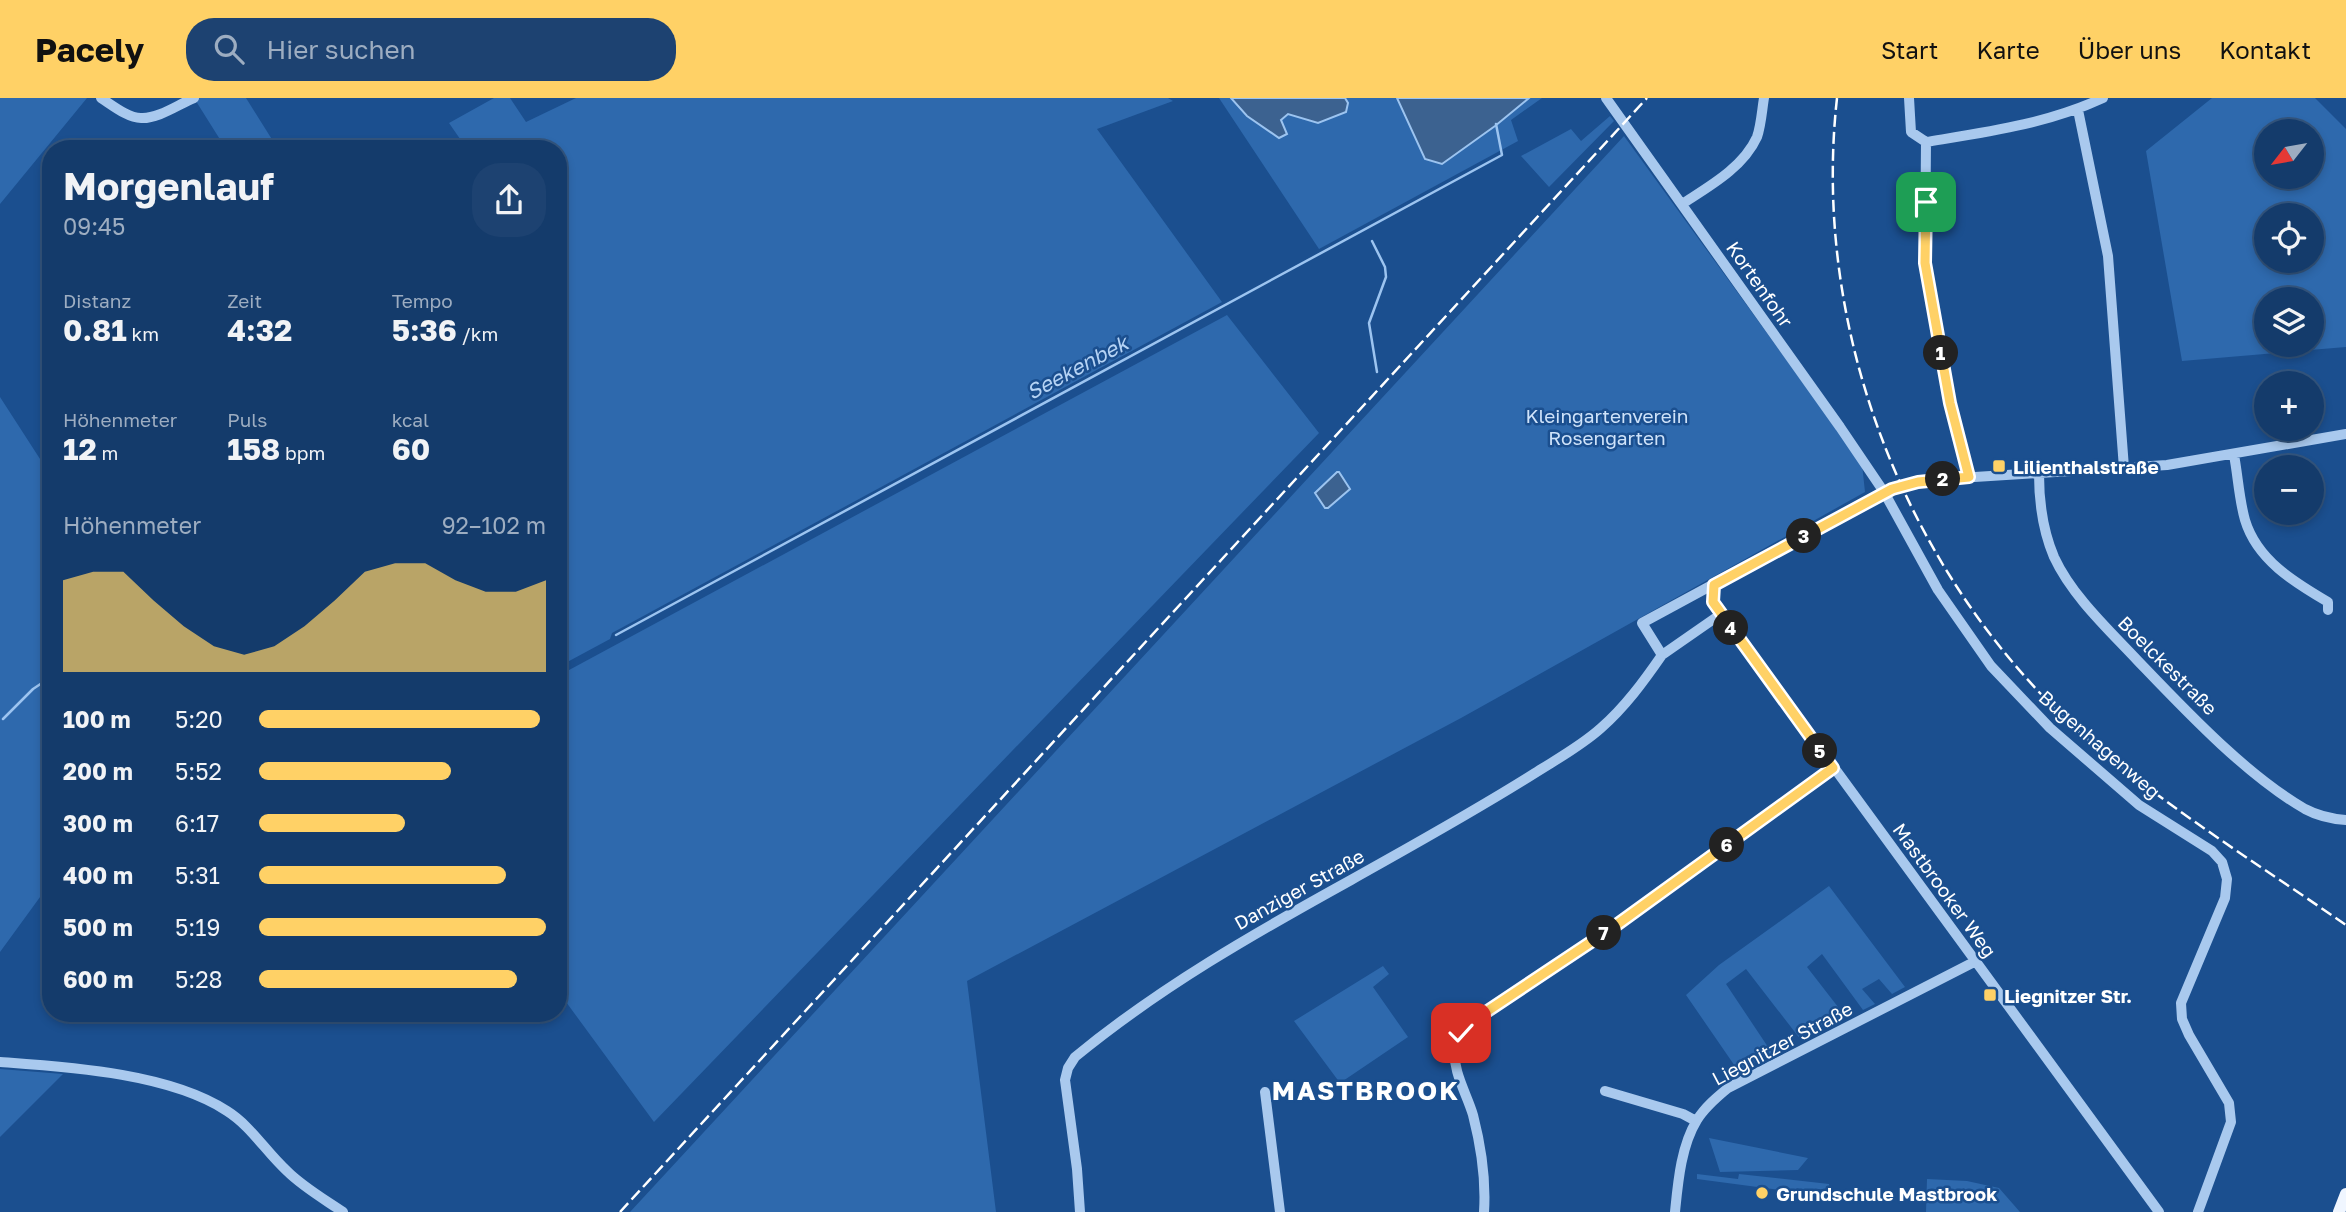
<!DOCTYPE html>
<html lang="de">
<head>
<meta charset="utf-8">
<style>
	:root { --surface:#143b6b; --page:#1d4271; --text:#f1f3f6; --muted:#9dadc1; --line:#33557e; --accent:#ffd166 }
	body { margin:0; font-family:"Golos Text",sans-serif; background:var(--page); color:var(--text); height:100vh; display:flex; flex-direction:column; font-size:26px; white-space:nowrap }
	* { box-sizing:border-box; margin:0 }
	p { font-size:23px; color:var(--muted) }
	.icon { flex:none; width:38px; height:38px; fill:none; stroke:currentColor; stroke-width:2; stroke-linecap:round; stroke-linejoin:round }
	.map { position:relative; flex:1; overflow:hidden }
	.sheet { position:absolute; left:42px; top:42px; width:525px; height:882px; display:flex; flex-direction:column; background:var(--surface); border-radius:28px; box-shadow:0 4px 10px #0003,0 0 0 2px var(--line) }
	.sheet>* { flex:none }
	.needle { width:46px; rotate:239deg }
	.buttons { position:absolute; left:2254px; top:21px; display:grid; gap:14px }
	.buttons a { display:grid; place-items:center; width:70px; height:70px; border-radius:50%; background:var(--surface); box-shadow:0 4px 10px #0003,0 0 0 2px var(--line); font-size:35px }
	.pin { position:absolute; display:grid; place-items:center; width:60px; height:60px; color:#fff; margin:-30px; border-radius:14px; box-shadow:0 4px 10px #0006 }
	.km { position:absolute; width:35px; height:35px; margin:-18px; border-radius:50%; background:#222; color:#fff; font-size:19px; line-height:35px; text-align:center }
	.round { display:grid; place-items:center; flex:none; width:74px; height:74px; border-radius:28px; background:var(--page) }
	.summary { display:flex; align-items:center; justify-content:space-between; height:119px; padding:0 21px }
	h1 { font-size:38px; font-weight:700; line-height:52px }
	.stats { display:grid; grid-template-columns:repeat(3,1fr); gap:10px; height:119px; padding:7px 21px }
	.stats div { display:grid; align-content:center }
	.stats b { font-size:30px; font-weight:700 }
	.stats small { font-size:19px; font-weight:400 }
	.stats p { font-size:19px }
	.chart { height:196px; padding:14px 21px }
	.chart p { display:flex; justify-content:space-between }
	.chart svg { width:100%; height:126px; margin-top:7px; fill:var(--accent); opacity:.7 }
	ul { padding:0 21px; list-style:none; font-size:23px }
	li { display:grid; grid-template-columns:112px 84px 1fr; align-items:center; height:52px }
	li i { height:18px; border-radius:9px; background:var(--accent) }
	header { display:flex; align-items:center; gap:42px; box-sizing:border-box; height:98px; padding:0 35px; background:var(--accent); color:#111 }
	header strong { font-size:33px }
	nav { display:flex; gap:38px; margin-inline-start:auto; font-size:24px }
	.search { width:490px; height:63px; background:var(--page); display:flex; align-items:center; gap:18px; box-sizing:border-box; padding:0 24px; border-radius:28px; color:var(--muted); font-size:26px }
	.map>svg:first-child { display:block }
	.green { fill:#2e69ad; fill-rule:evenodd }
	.water { fill:#3c6290; stroke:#9cc4f0; stroke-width:2 }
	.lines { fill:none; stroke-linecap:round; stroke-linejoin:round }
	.stream { stroke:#9cc4f0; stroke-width:2.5 }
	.minor { stroke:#a9c9ee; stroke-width:10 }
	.major { stroke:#f0f6ff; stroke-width:12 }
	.rail { stroke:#fff; stroke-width:2.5; stroke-dasharray:12 5; stroke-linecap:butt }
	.route-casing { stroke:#fff; stroke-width:14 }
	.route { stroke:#ffd166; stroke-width:9 }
	.poi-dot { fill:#ffd166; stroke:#1b4f8f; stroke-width:2.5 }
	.labels { text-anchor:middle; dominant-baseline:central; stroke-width:5; stroke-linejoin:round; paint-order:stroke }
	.street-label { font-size:19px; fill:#fff; stroke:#1b4f8f }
	.park-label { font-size:19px; fill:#cfe3fa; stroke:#1b4f8f }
	.poi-label { font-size:19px; font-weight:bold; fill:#fff; stroke:#1b4f8f; text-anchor:start }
	.water-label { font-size:21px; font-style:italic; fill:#b5d3f5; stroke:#1b4f8f }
	.district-label { font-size:26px; font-weight:bold; letter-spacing:2px; fill:#fff; stroke:#1b4f8f }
</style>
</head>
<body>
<header>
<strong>Pacely</strong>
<div class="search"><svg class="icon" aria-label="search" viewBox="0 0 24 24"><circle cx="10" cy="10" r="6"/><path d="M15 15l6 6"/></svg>Hier suchen</div>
<nav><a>Start</a><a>Karte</a><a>Über uns</a><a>Kontakt</a></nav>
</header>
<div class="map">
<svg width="2346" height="1114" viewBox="0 0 2346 1114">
	<rect width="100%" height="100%" fill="#1b4f8f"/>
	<path class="green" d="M0 0H87L0 106Z
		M194 0H246L278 51H226Z
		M494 0H510L526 24 576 0H1168L1173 3 1097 31 1222 204 612 535 610 541 558 569V51H467L449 25Z
		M1219 0H1231L1247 19 1282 29 1281 22 1288 16 1318 25 1348 5 1345 0H1397L1425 61 1442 66 1495 28 1529 0H1542L1511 22 1518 43 1319 151Z
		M2212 0H2315L2346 31V249L2182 263 2146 53ZM2266 33H2312V79H2266ZM2266 117H2312V163H2266ZM2266 201H2312V247H2266Z
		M1610 18 1614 23 1549 89 1521 58 1571 31 1581 43Z
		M1624 38 1862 366 1865 394 1461 620 967 883 996 1114H630Z
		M1227 217 1319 335 654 1024 558 893V578Z
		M0 299 51 378V784L0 854Z
		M1829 788 1905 889 1892 896 1879 881 1862 891 1875 906 1863 912 1822 856 1807 869 1845 918 1801 942 1746 871 1726 886 1772 955 1739 974 1686 897 1719 867Z
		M1383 868 1389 876 1373 889 1408 939 1340 985 1294 923Z
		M0 971 63 976 0 1039Z
		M1709 1040 1808 1060 1798 1072 1720 1074Z
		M1697 1076 1738 1081 1739 1076 1829 1086 1830 1092 1818 1091 1817 1097 1697 1081Z
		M1927 1081 1967 1083 1999 1090 2020 1114H1926Z"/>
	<path class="water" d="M1231 0H1345L1348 5 1346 14 1318 25 1288 16 1281 22 1287 36 1279 40 1247 18Z
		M1397 0H1529L1495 28 1442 66 1425 61Z
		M1337 374H1339L1350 391 1328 410H1325L1315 395Z"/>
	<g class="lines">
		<path class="stream" d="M1372 143 1385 169 1386 179 1369 225 1377 274
			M616 537 1502 57 1496 26
			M3 621 33 591 51 579"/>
		<path class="minor" d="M101 0C112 7 128 20 141 20 158 21 179 6 194 0
			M1606 0 1840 329 1884 394 1938 492 1991 568 2050 630 2139 707 2212 753 2222 764 2227 781 2225 800 2181 905 2182 921 2189 937 2229 1005 2231 1024 2198 1114
			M1909 0 1911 34 1926 44C1987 34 2047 26 2103 0
			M2078 12 2108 158 2124 370
			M1926 44 1925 165 1950 305 1968 379
			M1682 106C1708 89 1743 70 1757 39 1761 28 1762 12 1764 0
			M2234 357C2238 378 2239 401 2245 422 2257 462 2294 484 2328 504V512
			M2039 376C2039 404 2043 433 2054 459 2072 498 2109 532 2138 563 2185 612 2246 677 2305 711 2318 718 2332 721 2346 722
			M1714 487 1713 504 2159 1114
			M1721 516 1662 557 1642 525 1884 394 1901 388 1943 381 2167 367 2346 336
			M0 964C68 969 169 975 227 1013 251 1028 266 1054 287 1073 303 1089 324 1101 343 1114
			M1605 993 1683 1016 1696 1023
			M1265 994 1280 1114
			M1080 1114 1077 1071 1065 982 1068 970 1075 959C1160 889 1255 835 1351 782 1413 747 1475 713 1535 675 1557 661 1581 648 1601 630 1625 609 1644 583 1662 557
			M1484 1114C1486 1083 1481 1048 1473 1017 1467 996 1452 973 1455 950 1457 937 1468 928 1477 920L1615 828 1833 670
			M1675 1114C1678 1084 1681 1048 1697 1022 1705 1009 1717 999 1728 990L1976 863"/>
		<path class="major" d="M2339 1114 2346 1096"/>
		<path class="rail" d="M1837 0C1810 242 1914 495 2100 652 2176 715 2265 771 2346 827
			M620 1114 1647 0"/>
	</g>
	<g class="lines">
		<g class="route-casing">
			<path id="route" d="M1461 935 1477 920 1615 828 1833 670 1713 504 1714 487 1892 391 1918 384 1969 379 1950 305 1925 165 1926 104"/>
		</g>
		<use href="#route" class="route"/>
	</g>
	<g class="poi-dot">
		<rect x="1992" y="361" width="14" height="14" rx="3.5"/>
		<rect x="1983" y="890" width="14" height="14" rx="3.5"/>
		<circle cx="1762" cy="1095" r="7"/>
	</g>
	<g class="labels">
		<g class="street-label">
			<text transform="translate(1760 186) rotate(55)">Kortenfohr</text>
			<text transform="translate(2168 567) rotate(45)">Boelckestraße</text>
			<text transform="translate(2100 646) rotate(41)">Bugenhagenweg</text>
			<text transform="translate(1299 791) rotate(-29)">Danziger Straße</text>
			<text transform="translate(1945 792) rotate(54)">Mastbrooker Weg</text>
			<text transform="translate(1782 945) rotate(-28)">Liegnitzer Straße</text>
		</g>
		<g class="park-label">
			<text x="1607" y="317">Kleingartenverein<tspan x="1607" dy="22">Rosengarten</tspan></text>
		</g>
		<g class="poi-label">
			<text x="2013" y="368">Lilienthalstraße</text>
			<text x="2004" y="897">Liegnitzer Str.</text>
			<text x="1776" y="1095">Grundschule Mastbrook</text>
		</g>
		<g class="water-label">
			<text transform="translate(1077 269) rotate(-28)">Seekenbek</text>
		</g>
		<g class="district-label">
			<text x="1366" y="992">MASTBROOK</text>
		</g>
	</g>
</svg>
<div class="buttons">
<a><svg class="needle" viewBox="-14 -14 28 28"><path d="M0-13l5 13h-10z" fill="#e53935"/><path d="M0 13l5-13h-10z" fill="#9dadc1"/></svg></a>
<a><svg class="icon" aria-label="locate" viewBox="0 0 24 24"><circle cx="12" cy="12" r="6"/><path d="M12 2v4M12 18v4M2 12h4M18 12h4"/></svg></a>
<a><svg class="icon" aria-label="layers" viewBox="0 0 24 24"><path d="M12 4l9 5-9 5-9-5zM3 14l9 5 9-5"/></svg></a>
<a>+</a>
<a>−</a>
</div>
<div class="pin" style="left:1926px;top:104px;background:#1e9e55"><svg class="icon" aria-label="arrive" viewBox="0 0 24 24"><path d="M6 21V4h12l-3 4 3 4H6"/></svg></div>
<div class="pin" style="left:1461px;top:935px;background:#d93025"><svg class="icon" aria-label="check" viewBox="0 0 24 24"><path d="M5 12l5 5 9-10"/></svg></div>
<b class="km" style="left:1941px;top:255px">1</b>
<b class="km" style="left:1943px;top:381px">2</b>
<b class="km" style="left:1804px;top:438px">3</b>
<b class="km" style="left:1731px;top:530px">4</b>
<b class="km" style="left:1820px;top:653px">5</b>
<b class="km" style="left:1727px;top:747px">6</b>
<b class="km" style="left:1604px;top:835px">7</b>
<section class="sheet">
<div class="summary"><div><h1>Morgenlauf</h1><p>09:45</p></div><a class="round"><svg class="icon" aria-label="share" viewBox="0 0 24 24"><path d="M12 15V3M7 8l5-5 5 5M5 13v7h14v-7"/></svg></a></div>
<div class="stats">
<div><p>Distanz</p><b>0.81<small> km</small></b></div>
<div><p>Zeit</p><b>4:32</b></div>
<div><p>Tempo</p><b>5:36<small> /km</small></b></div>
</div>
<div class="stats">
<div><p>Höhenmeter</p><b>12<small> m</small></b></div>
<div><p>Puls</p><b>158<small> bpm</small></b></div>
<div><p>kcal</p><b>60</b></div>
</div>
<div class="chart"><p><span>Höhenmeter</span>92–102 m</p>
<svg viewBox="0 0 160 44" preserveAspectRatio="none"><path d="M0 44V12L10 9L20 9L30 19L40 28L50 35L60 38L70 35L80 28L90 19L100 9L110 6L120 6L130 12L140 16L150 16L160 12V44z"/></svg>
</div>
<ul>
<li><b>100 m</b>5:20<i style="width:98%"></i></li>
<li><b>200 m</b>5:52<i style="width:67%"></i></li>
<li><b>300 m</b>6:17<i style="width:51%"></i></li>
<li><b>400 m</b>5:31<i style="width:86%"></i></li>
<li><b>500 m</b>5:19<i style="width:100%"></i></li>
<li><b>600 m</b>5:28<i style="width:90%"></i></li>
</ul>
</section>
</div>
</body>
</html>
